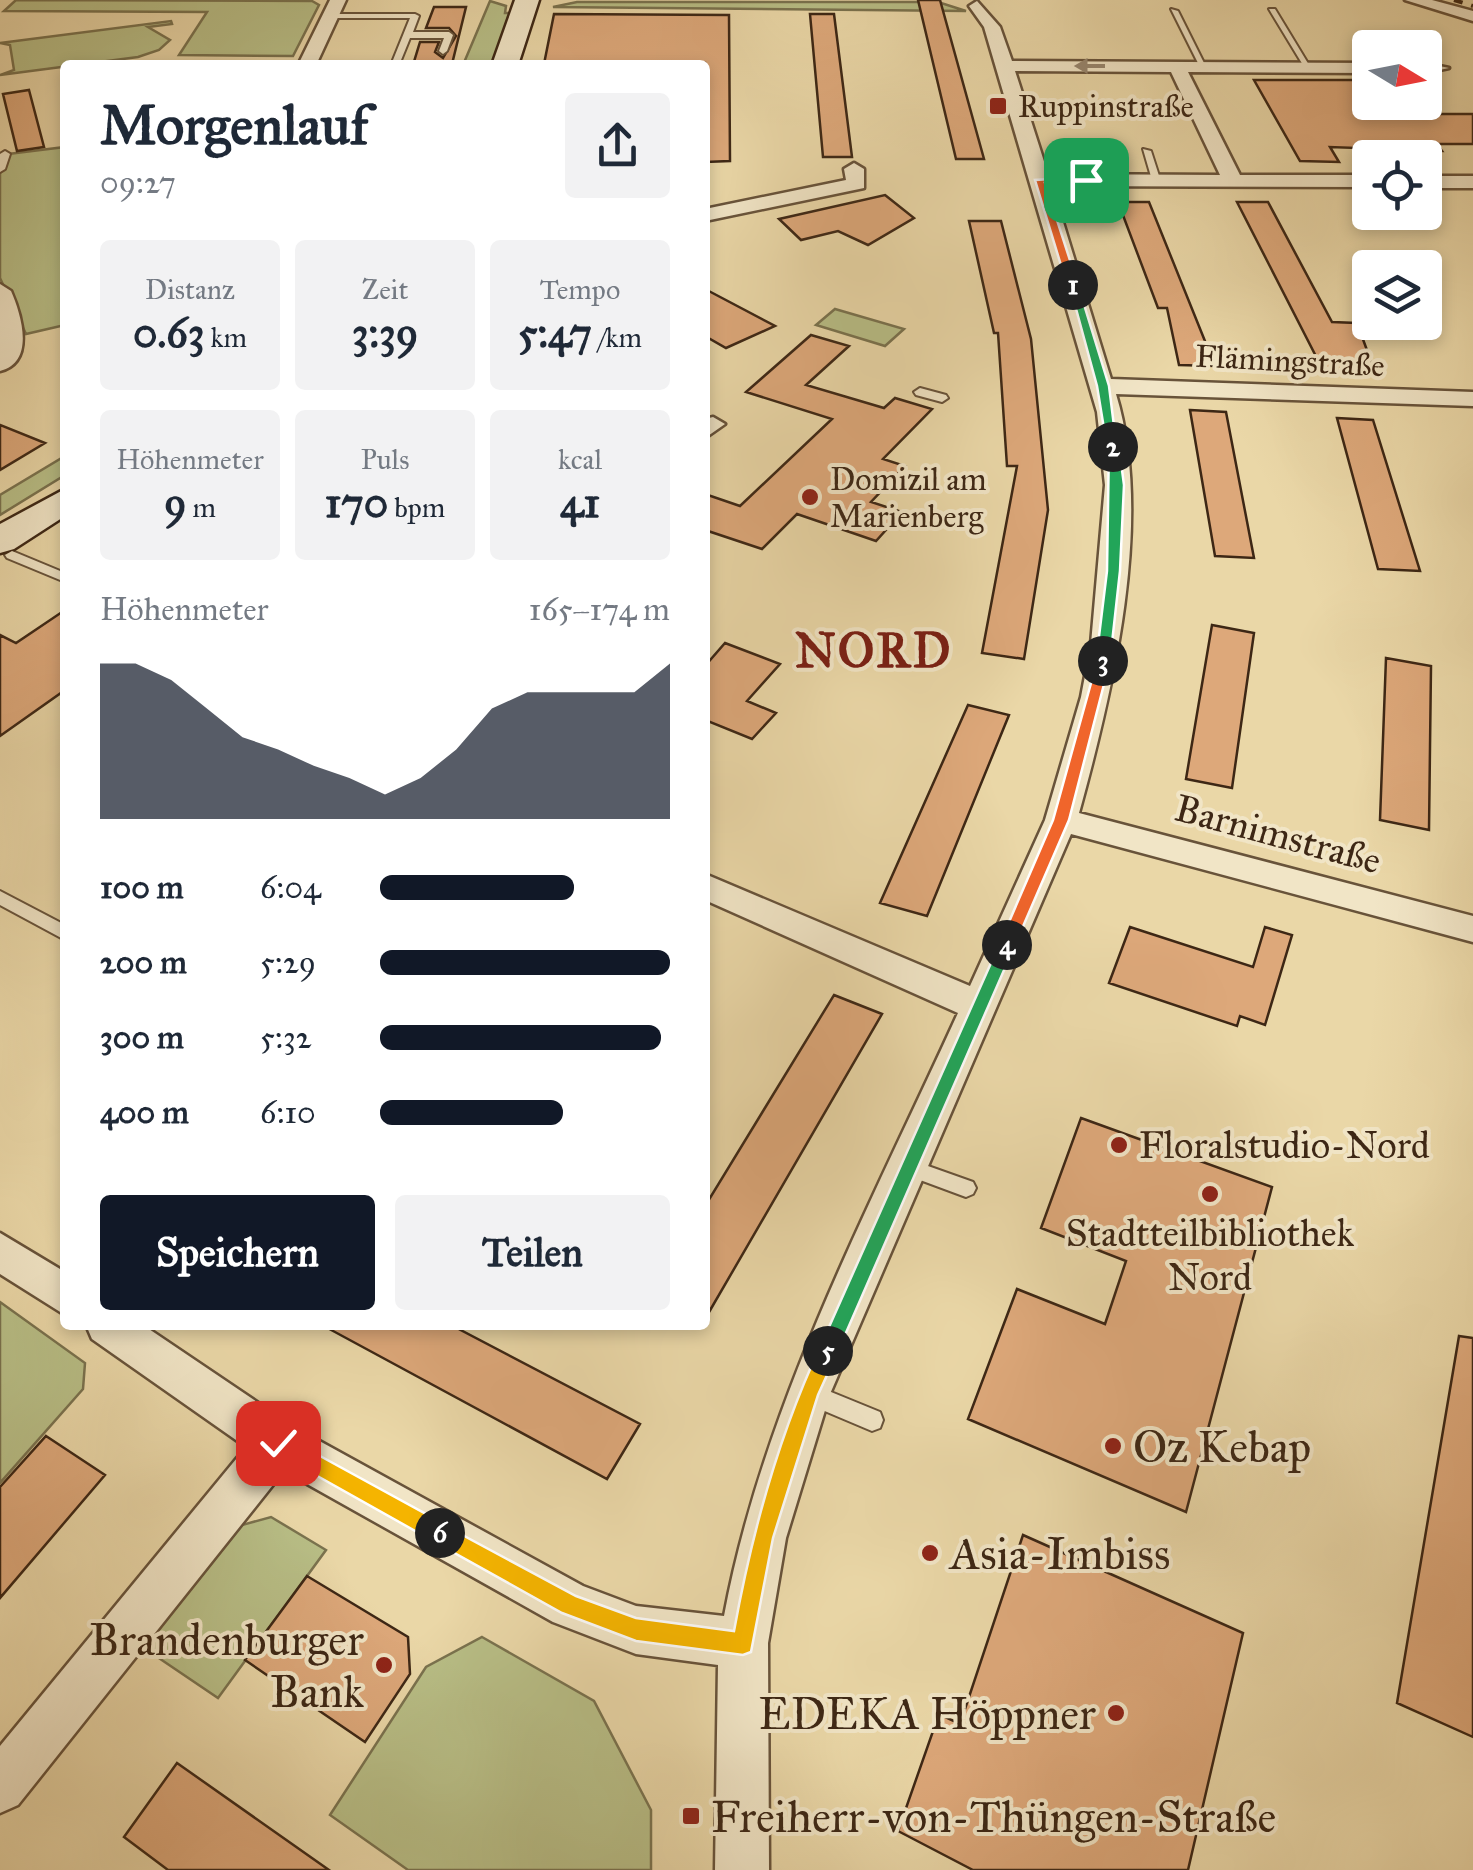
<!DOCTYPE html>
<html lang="de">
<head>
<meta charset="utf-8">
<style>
	:root { --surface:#fff; --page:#f2f2f3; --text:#1f2937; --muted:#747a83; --accent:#111827 }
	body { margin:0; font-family:"IM FELL Great Primer",serif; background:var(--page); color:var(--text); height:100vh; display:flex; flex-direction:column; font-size:38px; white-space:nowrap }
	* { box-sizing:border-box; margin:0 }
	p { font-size:32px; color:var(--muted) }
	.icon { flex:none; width:55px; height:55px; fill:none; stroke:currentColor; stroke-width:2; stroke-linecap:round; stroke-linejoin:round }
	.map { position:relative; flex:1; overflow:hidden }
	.sheet { position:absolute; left:60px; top:60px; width:650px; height:1270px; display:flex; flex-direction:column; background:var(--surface); border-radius:10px; box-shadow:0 5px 15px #0003 }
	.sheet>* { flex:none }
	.needle { width:65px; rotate:100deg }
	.controls { position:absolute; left:1352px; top:30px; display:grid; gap:20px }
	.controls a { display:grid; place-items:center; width:90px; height:90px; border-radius:10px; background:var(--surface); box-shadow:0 5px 15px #0003; font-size:50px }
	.pin { position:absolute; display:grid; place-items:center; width:85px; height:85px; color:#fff; margin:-42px; border-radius:20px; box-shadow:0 5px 15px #0006 }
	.km { position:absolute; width:50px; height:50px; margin:-25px; border-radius:50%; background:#222; color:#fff; font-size:28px; line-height:50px; text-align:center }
	.round { display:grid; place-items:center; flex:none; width:105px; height:105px; border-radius:10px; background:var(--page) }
	.headline { display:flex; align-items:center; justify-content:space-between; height:170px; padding:0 40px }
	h1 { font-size:55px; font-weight:800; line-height:75px }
	.stats { display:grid; grid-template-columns:repeat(3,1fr); gap:15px; height:170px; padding:10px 40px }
	.stats div { display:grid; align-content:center; border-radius:10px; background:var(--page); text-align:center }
	.stats b { font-size:42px; font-weight:800 }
	.stats small { font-size:28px; font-weight:400 }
	.stats p { font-size:28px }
	.chart { height:280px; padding:20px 40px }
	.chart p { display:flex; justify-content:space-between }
	.chart svg { width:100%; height:180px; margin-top:10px; fill:var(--accent); opacity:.7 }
	.primary-button { display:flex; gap:20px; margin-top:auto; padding:20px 40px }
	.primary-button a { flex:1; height:115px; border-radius:10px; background:var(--accent); color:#fff; font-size:40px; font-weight:800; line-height:115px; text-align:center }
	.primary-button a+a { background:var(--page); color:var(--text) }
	ul { padding:0 40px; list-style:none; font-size:32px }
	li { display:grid; grid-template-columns:160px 120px 1fr; align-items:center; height:75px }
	li i { height:25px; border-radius:12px; background:var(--accent) }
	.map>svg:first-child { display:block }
	.green { fill:#b8be86; stroke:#7a724e; stroke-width:2.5 }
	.building { fill:#dda87a; stroke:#3d2715; stroke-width:2.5 }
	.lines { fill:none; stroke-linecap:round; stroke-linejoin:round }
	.lane-casing { stroke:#68533a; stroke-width:4 }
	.street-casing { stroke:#68533a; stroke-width:5 }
	.secondary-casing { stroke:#3d2715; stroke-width:5 }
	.lane { fill:#f1e5c6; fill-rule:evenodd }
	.street { fill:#f1e5c6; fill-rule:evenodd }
	.secondary { fill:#f1e5c6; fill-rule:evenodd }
	.rail { stroke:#3d2715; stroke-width:4; stroke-dasharray:9 9; stroke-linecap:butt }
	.oneway { fill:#97866e }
	.split-1 { fill:#f0652b; stroke:#fff; stroke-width:2.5 }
	.split-2 { fill:#22a559; stroke:#fff; stroke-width:2.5 }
	.split-3 { fill:#22a559; stroke:#fff; stroke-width:2.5 }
	.split-4 { fill:#f0652b; stroke:#fff; stroke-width:2.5 }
	.split-5 { fill:#22a559; stroke:#fff; stroke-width:2.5 }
	.split-6 { fill:#f5b400; stroke:#fff; stroke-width:2.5 }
	.split-7 { fill:#f5b400; stroke:#fff; stroke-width:2.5 }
	.poi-dot { fill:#8f2418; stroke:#f1e5c6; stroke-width:4 }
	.labels { text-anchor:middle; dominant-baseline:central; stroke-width:8; stroke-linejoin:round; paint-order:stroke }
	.far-poi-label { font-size:32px; fill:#3d2715; stroke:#f1e5c6; text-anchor:start }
	.far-street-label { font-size:32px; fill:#3d2715; stroke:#f1e5c6 }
	.street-label { font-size:38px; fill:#3d2715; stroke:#f1e5c6 }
	.poi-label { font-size:38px; fill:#3d2715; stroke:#f1e5c6; text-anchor:start }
	.near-poi-label { font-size:45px; fill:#3d2715; stroke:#f1e5c6; text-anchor:start }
	.district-label { font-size:48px; font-weight:bold; letter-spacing:2.5px; fill:#7a1f14; stroke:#f1e5c6 }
</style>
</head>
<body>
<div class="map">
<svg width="1473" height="1870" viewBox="0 0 1473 1870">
	<rect width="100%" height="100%" fill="#ead7a7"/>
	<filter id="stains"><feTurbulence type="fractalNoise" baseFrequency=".002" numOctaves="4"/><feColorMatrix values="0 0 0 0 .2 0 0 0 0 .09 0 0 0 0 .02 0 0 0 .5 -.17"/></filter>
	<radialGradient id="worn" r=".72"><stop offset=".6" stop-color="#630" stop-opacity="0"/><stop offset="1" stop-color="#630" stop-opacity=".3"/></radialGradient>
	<path class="green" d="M16 0 312 1 319 5 293 56 179 55 207 12 4 11Z
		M490 1 506 6 505 13H510L496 65H463Z
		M577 2H938L966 11 553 7Z
		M171 21 172 24 148 27 170 40 159 50 138 57 0 75 14 70 10 45 0 43Z
		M65 147V325L26 334 0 278V155Z
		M835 309 904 329 885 346 816 325Z
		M65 456V475L0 515V495Z
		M0 1302 85 1363 83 1389 0 1483Z
		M271 1517 326 1550 218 1698 144 1648 242 1525Z
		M482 1637 594 1701 651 1810V1870H408L330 1815 426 1667Z"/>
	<path class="building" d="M918 0H940L984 159H956Z
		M434 7H466L452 64 413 65 420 42H439L435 52 443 58 456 36 449 28H426Z
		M554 14 729 15 730 161 705 162V63L544 64Z
		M810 14H834L852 157H823Z
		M1254 80H1370V114H1473V144H1437L1442 151 1330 147 1339 162 1300 161Z
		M29 90 44 147 17 151 3 94Z
		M885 195 914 218 868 245 838 231 801 240 779 219Z
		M1118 202H1149L1215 366 1179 365 1167 308H1158Z
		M1237 202H1268L1332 322 1357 323 1375 372 1323 370Z
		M969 221H1001L1031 339 1048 510 1024 659 982 653 1017 466H1007L998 333H994Z
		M705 289 775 326 726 348 705 336Z
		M811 335 849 346 806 385 884 408 895 398 932 409 883 459 905 466 871 502 902 512 876 541 797 514 762 549 705 530V494L740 506 832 419 746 392Z
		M1190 410 1226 412 1254 558 1215 556Z
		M1337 418 1373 420 1420 571 1378 569Z
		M0 425 45 443 0 470Z
		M65 610V690L0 736V635L16 643Z
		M1212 625 1254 633 1232 788 1186 779Z
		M725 643 780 664 747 701 776 713 752 739 705 720V666Z
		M1386 658 1431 666 1429 830 1380 820Z
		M968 705 1009 715 927 916 880 903Z
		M1130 927 1253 967 1265 927 1292 935 1265 1025 1240 1016 1237 1026 1109 983Z
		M834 995 882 1014 705 1319V1206Z
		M1081 1118 1272 1187 1186 1512 968 1419 1017 1289 1105 1324 1126 1261 1041 1228Z
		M322 1325H451L640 1424 607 1479Z
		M1459 1336 1473 1338V1737L1397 1703Z
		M46 1436 105 1475 0 1598V1487Z
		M1023 1535 1243 1633 1188 1870H973L898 1831 939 1714 960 1724Z
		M307 1576 408 1637 410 1674 365 1742 245 1660Z
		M177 1763 329 1870H168L124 1837Z"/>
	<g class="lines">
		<g class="lane-casing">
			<path id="lane" d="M1171 9 1178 11 1207 69 1200 67Z
				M1269 9H1275L1312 70H1306Z
				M331 14H415L419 16 413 32H449L453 35 447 51 443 54 439 51 444 38H410L399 65H391L410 18H328Z
				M1143 149 1151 151 1161 182 1152 180Z
				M5 151 10 154 5 169 0 172V154Z
				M920 388 946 395 948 398 942 402 916 395 914 392Z
				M12 551 65 573V582L7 558 5 555Z
				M0 891 65 925V940L0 905Z
				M911 1160 973 1182 976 1188 973 1194 966 1197 904 1174 901 1168 904 1162Z
				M809 1383 880 1412 883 1420 880 1428 872 1431 801 1401 798 1394 801 1387Z"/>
		</g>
		<g class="street-casing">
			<path id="street" d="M330 0H346L316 65H298Z
				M1405 0H1432L1473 11V21Z
				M977 1 1000 27 1012 61 1370 63V73L1188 72 1240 175H1370V187L1052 186 1111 379 1473 392V406L1116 394C1154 519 1113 690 1079 813L1473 916V942L1071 834 830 1394 786 1538 768 1643 769 1870H715L718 1665 636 1654 553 1622 284 1471 18 1805 0 1813V1746L246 1447 92 1339 86 1325H143L294 1427 583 1586 636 1606 724 1616C764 1403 869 1209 958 1013L705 900V874L970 986 1045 820 1081 697 1091 644 1105 485 1097 412 984 27 969 6ZM1015 71 1171 72 1220 175 1048 174Z
				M1425 63 1449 68 1425 73Z
				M854 163 864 169V188L705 221V209L846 180 844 169Z
				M1425 176H1473V188H1425Z
				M0 284 11 291C21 314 36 362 0 371Z
				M713 417 725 424 705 438V419Z
				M0 1233 65 1272V1315L0 1274Z"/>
		</g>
		<g class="secondary-casing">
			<path id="secondary" d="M515 0H539L518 65H492Z
				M65 489V516L14 549 0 553V524Z"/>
		</g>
		<use href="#lane" class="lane"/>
		<use href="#street" class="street"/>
		<use href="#secondary" class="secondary"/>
		<path class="rail" d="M1454 0 1473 6"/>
	</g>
	<defs><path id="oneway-solid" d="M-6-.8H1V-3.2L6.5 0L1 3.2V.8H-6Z" transform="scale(2.5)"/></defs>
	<use class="oneway" href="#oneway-solid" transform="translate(1090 66) rotate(-180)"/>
	<path class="split-1" d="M1086 177 1089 182 1045 183 1078 285 1073 289 1067 285 1035 180Z"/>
	<path class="split-2" d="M1069 283 1078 285 1109 386 1117 450 1107 447 1097 386Z"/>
	<path class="split-3" d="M1109 445 1119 447 1124 485 1120 571 1110 661 1103 665 1096 661 1107 571Z"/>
	<path class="split-4" d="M1098 658 1110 661 1069 820 1015 945 1002 949 999 945 1053 820Z"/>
	<path class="split-5" d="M1007 939 1015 945 835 1358H821V1345L999 945Z"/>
	<path class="split-6" d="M828 1342 838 1351 818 1395 773 1538 751 1652 743 1655 636 1641 562 1613 433 1541V1526L440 1523 576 1596 636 1618 734 1631C752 1532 778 1436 821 1345Z"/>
	<path class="split-7" d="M278 1433 448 1526V1541H433L271 1450V1436Z"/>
	<g class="poi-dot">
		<rect x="988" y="96" width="20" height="20" rx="5"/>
		<circle cx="810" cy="497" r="10"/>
		<circle cx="1119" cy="1145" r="10"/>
		<circle cx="1210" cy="1194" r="10"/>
		<circle cx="1113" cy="1446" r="10"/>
		<circle cx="930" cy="1553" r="10"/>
		<circle cx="384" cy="1665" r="10"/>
		<circle cx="1116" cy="1713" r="10"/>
		<rect x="681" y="1806" width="20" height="20" rx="5"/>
	</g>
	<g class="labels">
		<g class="far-poi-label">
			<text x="1018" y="106">Ruppinstraße</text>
			<text x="830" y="479">Domizil am<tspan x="830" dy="37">Marienberg</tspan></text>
		</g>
		<g class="far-street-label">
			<text transform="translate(1290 361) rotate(3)">Flämingstraße</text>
		</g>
		<g class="street-label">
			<text transform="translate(1278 834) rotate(15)">Barnimstraße</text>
		</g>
		<g class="poi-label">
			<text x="1139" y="1145">Floralstudio-Nord</text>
			<text x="1210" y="1233" text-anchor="middle">Stadtteilbibliothek<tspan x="1210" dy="44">Nord</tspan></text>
		</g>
		<g class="near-poi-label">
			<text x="1133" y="1446">Oz Kebap</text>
			<text x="950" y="1553">Asia-Imbiss</text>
			<text x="364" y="1639" text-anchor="end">Brandenburger<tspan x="364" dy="52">Bank</tspan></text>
			<text x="1096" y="1713" text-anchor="end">EDEKA Höppner</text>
			<text x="711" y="1816">Freiherr-von-Thüngen-Straße</text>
		</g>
		<g class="district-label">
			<text x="874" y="650">NORD</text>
		</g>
	</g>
	<rect width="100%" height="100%" filter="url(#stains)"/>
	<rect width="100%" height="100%" fill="url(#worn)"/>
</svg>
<div class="controls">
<a><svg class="needle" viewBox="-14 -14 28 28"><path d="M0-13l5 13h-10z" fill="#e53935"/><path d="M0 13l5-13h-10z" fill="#747a83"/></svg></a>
<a><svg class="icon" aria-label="locate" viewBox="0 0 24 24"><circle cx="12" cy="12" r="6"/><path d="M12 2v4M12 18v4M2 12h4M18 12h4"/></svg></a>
<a><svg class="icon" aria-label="layers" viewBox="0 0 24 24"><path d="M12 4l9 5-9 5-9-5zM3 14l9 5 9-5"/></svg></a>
</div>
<div class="pin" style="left:1086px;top:180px;background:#1e9e55"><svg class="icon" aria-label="arrive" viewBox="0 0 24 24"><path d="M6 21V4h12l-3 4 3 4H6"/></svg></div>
<div class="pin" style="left:278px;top:1443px;background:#d93025"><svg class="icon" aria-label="check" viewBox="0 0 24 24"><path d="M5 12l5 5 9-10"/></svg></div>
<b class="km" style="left:1073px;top:285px">1</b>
<b class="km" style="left:1113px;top:447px">2</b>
<b class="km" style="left:1103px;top:661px">3</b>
<b class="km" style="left:1007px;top:945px">4</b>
<b class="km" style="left:828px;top:1351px">5</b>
<b class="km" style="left:440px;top:1533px">6</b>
<section class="sheet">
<div class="headline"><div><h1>Morgenlauf</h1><p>09:27</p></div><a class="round"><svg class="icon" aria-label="share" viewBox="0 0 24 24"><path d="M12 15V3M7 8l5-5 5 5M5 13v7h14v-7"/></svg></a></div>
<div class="stats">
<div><p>Distanz</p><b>0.63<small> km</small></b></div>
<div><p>Zeit</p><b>3:39</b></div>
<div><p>Tempo</p><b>5:47<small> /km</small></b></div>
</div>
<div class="stats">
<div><p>Höhenmeter</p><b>9<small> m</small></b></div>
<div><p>Puls</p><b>170<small> bpm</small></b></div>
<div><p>kcal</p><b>41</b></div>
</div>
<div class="chart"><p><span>Höhenmeter</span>165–174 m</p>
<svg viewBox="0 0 160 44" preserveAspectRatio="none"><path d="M0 44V6L10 6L20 10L30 17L40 24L50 27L60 31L70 34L80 38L90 34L100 27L110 17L120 13L130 13L140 13L150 13L160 6V44z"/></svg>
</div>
<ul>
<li><b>100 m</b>6:04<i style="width:67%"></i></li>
<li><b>200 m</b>5:29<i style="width:100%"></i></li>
<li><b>300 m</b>5:32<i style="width:97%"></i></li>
<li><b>400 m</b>6:10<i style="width:63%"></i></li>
</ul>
<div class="primary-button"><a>Speichern</a><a>Teilen</a></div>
</section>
</div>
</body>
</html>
